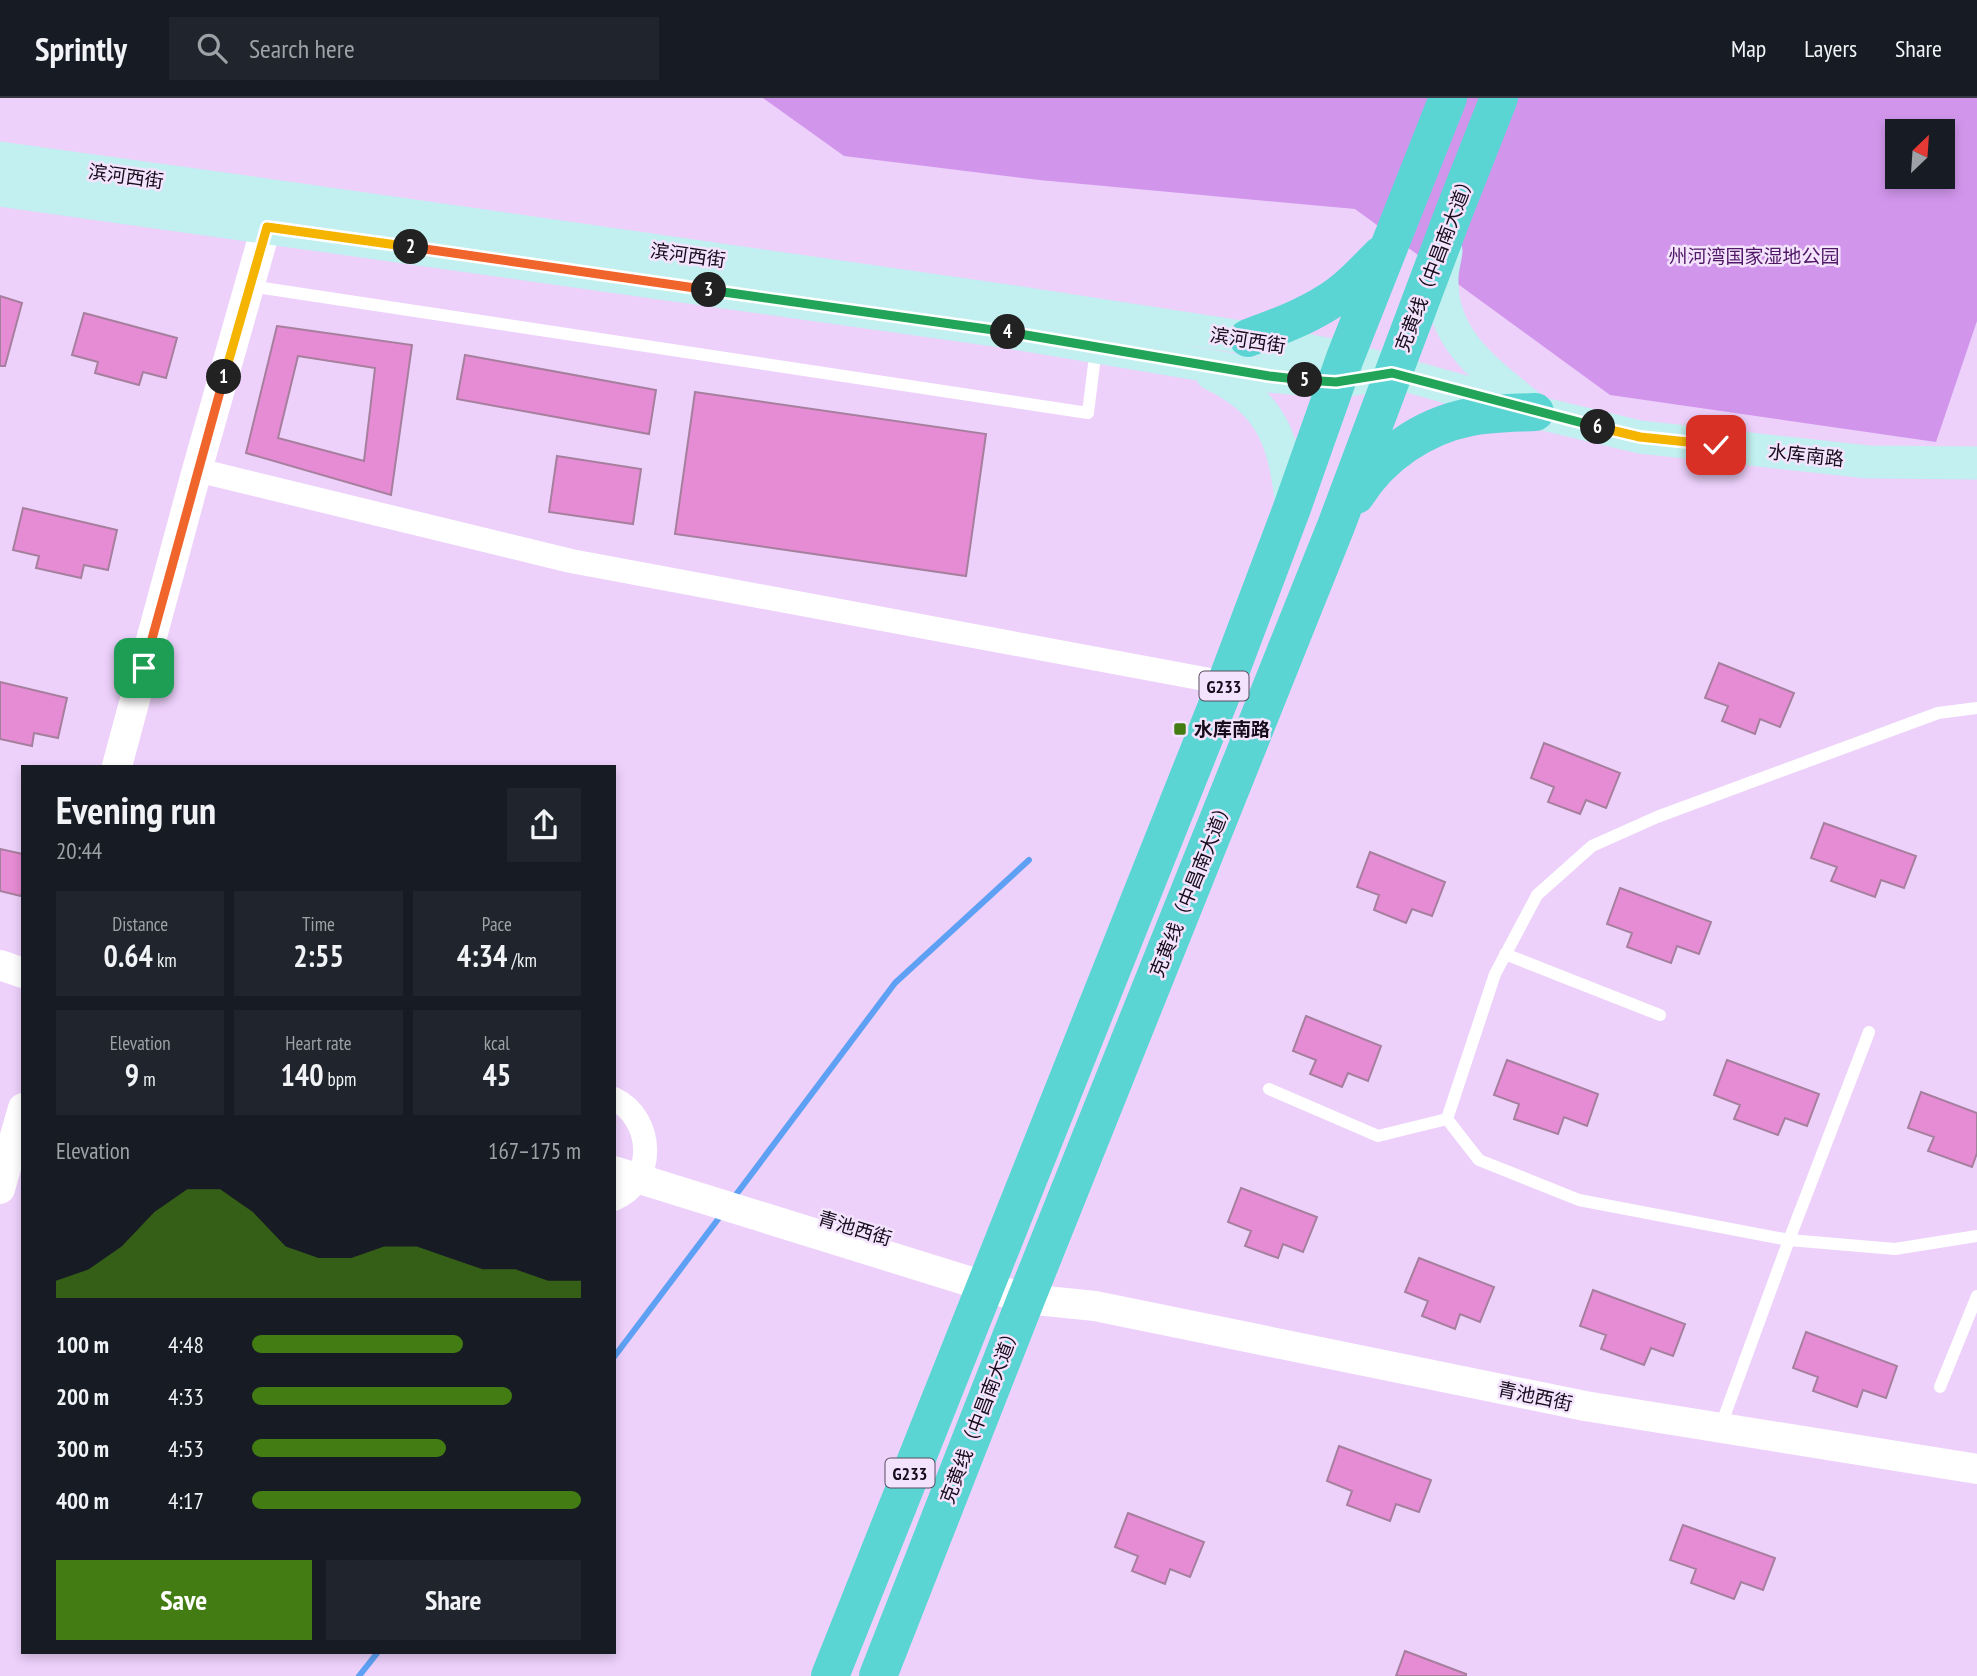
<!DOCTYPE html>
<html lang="en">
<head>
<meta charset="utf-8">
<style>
	:root { --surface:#171b24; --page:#20242c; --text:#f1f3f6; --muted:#9ea1a6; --line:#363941; --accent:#437c12 }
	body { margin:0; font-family:"PT Sans Narrow","Noto Sans SC",sans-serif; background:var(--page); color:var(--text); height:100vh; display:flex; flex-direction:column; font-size:26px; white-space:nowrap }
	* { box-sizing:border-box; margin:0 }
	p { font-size:23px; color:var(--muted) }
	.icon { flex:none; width:38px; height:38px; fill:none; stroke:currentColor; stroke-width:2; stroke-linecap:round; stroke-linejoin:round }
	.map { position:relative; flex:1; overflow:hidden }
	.drawer { position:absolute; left:21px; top:667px; width:595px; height:889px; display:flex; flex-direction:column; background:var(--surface); border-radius:0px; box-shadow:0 4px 10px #0003 }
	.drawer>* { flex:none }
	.needle { width:46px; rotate:25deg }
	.fabs { position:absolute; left:1885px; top:21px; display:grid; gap:14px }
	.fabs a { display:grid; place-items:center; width:70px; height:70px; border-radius:0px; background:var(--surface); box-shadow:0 4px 10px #0003; font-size:35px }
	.pin { position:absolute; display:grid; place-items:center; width:60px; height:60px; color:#fff; margin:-30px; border-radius:14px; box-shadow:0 4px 10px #0006 }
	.km { position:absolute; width:35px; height:35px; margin:-18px; border-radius:50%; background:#222; color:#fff; font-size:19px; line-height:35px; text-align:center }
	.round { display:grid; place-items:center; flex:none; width:74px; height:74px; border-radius:0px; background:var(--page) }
	.summary { display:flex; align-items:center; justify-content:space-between; height:119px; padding:0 35px }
	h1 { font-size:38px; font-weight:600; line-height:52px }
	.figures { display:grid; grid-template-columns:repeat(3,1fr); gap:10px; height:119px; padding:7px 35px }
	.figures div { display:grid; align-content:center; border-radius:0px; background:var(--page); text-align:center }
	.figures b { font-size:30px; font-weight:600 }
	.figures small { font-size:19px; font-weight:400 }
	.figures p { font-size:19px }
	.chart { height:196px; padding:14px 35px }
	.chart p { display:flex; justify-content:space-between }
	.chart svg { width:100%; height:126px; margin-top:7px; fill:var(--accent); opacity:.7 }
	.primary-button { display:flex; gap:14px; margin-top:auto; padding:14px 35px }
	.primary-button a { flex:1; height:80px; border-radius:0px; background:var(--accent); color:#fff; font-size:28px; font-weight:600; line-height:80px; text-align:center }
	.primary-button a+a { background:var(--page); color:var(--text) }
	ul { padding:0 35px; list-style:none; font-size:23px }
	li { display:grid; grid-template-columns:112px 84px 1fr; align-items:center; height:52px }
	li i { height:18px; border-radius:9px; background:var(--accent) }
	header { display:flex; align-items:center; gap:42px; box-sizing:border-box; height:98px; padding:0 35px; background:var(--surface); border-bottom:2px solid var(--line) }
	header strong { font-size:33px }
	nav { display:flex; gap:38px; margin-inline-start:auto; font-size:24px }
	.search { width:490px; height:63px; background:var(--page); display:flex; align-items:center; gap:18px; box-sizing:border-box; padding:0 24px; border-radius:0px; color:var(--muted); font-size:26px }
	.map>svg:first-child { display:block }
	.green { fill:#d196ec; fill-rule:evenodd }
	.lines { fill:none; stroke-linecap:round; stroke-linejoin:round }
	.stream { stroke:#5ea1f4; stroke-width:6 }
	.building { fill:#e68cd4; stroke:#a77f9e; stroke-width:2; fill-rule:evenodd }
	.service { stroke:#fff; stroke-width:12 }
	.minor { stroke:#fff; stroke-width:24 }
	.tertiary { stroke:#fff; stroke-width:30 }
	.secondary { stroke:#c2efef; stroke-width:33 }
	.trunk { stroke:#5bd4d4; stroke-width:38 }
	.split-1-casing { stroke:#fff; stroke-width:14 }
	.split-2-casing { stroke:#fff; stroke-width:14 }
	.split-3-casing { stroke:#fff; stroke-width:14 }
	.split-4-casing { stroke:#fff; stroke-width:14 }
	.split-5-casing { stroke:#fff; stroke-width:14 }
	.split-6-casing { stroke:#fff; stroke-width:14 }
	.split-7-casing { stroke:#fff; stroke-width:14 }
	.split-1 { stroke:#f0652b; stroke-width:9 }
	.split-2 { stroke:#f5b400; stroke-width:9 }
	.split-3 { stroke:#f0652b; stroke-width:9 }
	.split-4 { stroke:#22a559; stroke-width:9 }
	.split-5 { stroke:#22a559; stroke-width:9 }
	.split-6 { stroke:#22a559; stroke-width:9 }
	.split-7 { stroke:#f5b400; stroke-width:9 }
	.poi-dot { fill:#437c12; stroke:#f4e3fd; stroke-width:2.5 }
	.labels { text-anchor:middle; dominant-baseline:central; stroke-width:5; stroke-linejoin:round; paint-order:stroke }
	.shield { fill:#f4e3fd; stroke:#594c5f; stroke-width:2 }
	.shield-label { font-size:18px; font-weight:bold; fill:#160c1b }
	.street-label { font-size:19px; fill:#160c1b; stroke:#f4e3fd }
	.park-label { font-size:19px; fill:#501766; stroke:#f4e3fd }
	.poi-label { font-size:19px; font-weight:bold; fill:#160c1b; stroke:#f4e3fd; text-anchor:start }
</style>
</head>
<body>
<header>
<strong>Sprintly</strong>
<div class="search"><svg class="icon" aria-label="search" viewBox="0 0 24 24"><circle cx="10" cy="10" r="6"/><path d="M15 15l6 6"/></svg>Search here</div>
<nav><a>Map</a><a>Layers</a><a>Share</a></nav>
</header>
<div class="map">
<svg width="1977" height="1578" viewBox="0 0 1977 1578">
	<rect width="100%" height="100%" fill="#edd1fb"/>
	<path class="green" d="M763 0H1977V223L1936 344 1610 297 1355 111 1039 82 844 58ZM1897 33H1942V79H1897Z"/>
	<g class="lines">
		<path class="stream" d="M732 1102 895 885 1029 762
			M614 1259 722 1116
			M359 1578 378 1554"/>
	</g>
	<path class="building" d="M0 198 22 205 5 268H0Z
		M84 215 177 240 166 280 143 274 139 287 95 275 98 264 72 257Z
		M277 228 412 247 391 397 246 355ZM298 258 375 270 364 363 278 340Z
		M465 257 656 292 649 336 457 301Z
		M695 294 986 336 966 478 675 436Z
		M557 358 641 371 633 426 549 414Z
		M23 410 117 432 108 472 84 467 81 480 36 470 39 458 13 452Z
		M1719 565 1794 595 1780 629 1760 621 1755 636 1722 623 1728 608 1705 600Z
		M0 584 67 600 58 640 34 635 32 648 0 641Z
		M1544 645 1620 675 1606 710 1586 702 1580 716 1548 704 1554 689 1531 680Z
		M1824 725 1916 758 1904 790 1881 782 1875 799 1831 783 1837 769 1811 760Z
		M0 751 23 756V790L21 798 0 793Z
		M1370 754 1445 784 1432 818 1412 811 1406 825 1374 812 1379 797 1357 789Z
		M1620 790 1711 824 1699 856 1677 848 1671 865 1627 849 1632 835 1607 826Z
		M1306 918 1381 948 1368 983 1348 975 1342 989 1310 976 1316 962 1293 953Z
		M1507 962 1598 996 1587 1028 1564 1019 1558 1036 1514 1021 1519 1006 1494 997Z
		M1727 962 1819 996 1807 1028 1785 1020 1778 1037 1734 1021 1740 1007 1714 997Z
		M1921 994 1977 1015V1055L1972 1069 1928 1053 1934 1039 1908 1030Z
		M1241 1090 1317 1119 1303 1154 1283 1146 1278 1160 1245 1148 1251 1133 1228 1124Z
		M1419 1160 1494 1189 1480 1224 1460 1216 1455 1231 1422 1218 1428 1203 1405 1194Z
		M1593 1192 1685 1226 1673 1258 1651 1250 1644 1267 1601 1251 1606 1237 1580 1228Z
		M1806 1234 1897 1268 1886 1300 1863 1292 1857 1309 1813 1293 1818 1279 1793 1270Z
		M1339 1348 1431 1382 1419 1414 1396 1406 1390 1423 1347 1407 1352 1393 1327 1383Z
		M1128 1415 1204 1444 1190 1479 1170 1471 1165 1486 1132 1473 1138 1458 1115 1449Z
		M1683 1427 1775 1460 1763 1492 1741 1484 1734 1501 1691 1485 1696 1471 1670 1462Z
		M1405 1553 1466 1576V1578H1396Z"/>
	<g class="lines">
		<path class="service" d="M250 188 1088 315 1096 250
			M1505 856 1660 917
			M1269 991 1378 1038 1447 1021 1479 1062 1579 1102 1789 1142 1895 1151 1977 1138
			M1447 1021 1495 876 1537 797 1592 748 1657 719 1938 615 1977 610
			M1940 1289 1977 1198
			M1720 1330 1789 1142 1869 934"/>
		<path class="minor" d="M197 372 571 463 1226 585
			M614 1001C654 1020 657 1083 614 1101"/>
		<path class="tertiary" d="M117 668 197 372 272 108
			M0 867 23 875
			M614 1073 1026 1201 1095 1208 1585 1308 1977 1371
			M0 1091 23 1010"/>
		<path class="secondary" d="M0 60 274 98 1008 203 1248 240 1345 260 1535 314 1640 339 1868 364 1977 365
			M0 92 1015 235 1269 278 1336 284 1362 280
			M1446 153C1445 162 1442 171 1442 180 1440 241 1487 273 1528 307
			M1212 276C1274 305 1285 346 1292 410"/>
		<path class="trunk" d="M1248 240C1275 230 1303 220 1328 204 1348 192 1364 174 1381 157
			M1356 397C1381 357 1424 328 1470 319 1491 315 1514 315 1535 314
			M830 1578 1226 585 1292 410 1345 260 1448 0
			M878 1578 1026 1201 1336 428 1454 114 1499 0"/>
	</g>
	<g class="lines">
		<g class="split-1-casing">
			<path id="split-1" d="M144 570 224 279"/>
		</g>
		<g class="split-2-casing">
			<path id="split-2" d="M224 279 267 129 411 149"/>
		</g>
		<g class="split-3-casing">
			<path id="split-3" d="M411 149 709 192"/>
		</g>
		<g class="split-4-casing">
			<path id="split-4" d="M709 192 1008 234"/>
		</g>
		<g class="split-5-casing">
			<path id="split-5" d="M1008 234 1269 278 1305 282"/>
		</g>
		<g class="split-6-casing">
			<path id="split-6" d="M1305 282 1336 284 1392 275 1598 329"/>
		</g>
		<g class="split-7-casing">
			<path id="split-7" d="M1598 329 1640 339 1716 347"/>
		</g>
		<use href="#split-1" class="split-1"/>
		<use href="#split-2" class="split-2"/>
		<use href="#split-3" class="split-3"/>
		<use href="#split-4" class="split-4"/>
		<use href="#split-5" class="split-5"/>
		<use href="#split-6" class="split-6"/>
		<use href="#split-7" class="split-7"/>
	</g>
	<rect class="poi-dot" x="1173" y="624" width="14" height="14" rx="3.5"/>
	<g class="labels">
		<g class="shield">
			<rect x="1199.5" y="573.5" width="49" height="29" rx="5"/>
			<rect x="885.5" y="1360.5" width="49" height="29" rx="5"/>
		</g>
		<g class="shield-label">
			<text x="1224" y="588">G233</text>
			<text x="910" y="1375">G233</text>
		</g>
		<g class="street-label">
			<text transform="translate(126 78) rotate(8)">滨河西街</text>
			<text transform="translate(688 157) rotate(8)">滨河西街</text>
			<text transform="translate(1435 164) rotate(-69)">克黄线（中昌南大道）</text>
			<text transform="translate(1248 242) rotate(9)">滨河西街</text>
			<text transform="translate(1806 357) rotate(6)">水库南路</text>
			<text transform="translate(1191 790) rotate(-68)">克黄线（中昌南大道）</text>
			<text transform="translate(855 1130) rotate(17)">青池西街</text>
			<text transform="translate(1535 1298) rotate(12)">青池西街</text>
			<text transform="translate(980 1316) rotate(-69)">克黄线（中昌南大道）</text>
		</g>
		<g class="park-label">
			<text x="1754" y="158">州河湾国家湿地公园</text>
		</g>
		<g class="poi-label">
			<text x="1194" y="631">水库南路</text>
		</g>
	</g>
</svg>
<div class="fabs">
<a><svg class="needle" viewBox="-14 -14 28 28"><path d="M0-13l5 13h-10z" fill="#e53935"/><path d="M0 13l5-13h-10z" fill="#9ea1a6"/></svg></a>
</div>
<div class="pin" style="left:144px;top:570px;background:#1e9e55"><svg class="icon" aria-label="arrive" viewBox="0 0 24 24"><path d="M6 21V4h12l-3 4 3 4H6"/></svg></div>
<div class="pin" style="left:1716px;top:347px;background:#d93025"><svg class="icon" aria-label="check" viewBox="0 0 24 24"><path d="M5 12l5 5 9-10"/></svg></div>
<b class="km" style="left:224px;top:279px">1</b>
<b class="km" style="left:411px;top:149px">2</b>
<b class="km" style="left:709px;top:192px">3</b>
<b class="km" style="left:1008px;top:234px">4</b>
<b class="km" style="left:1305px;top:282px">5</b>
<b class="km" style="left:1598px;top:329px">6</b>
<section class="drawer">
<div class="summary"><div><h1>Evening run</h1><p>20:44</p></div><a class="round"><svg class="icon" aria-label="share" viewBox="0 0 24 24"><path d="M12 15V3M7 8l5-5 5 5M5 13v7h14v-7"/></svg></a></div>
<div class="figures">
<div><p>Distance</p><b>0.64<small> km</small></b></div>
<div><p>Time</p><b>2:55</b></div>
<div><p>Pace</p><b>4:34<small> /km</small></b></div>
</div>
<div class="figures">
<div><p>Elevation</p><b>9<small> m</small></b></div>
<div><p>Heart rate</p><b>140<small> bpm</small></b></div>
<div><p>kcal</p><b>45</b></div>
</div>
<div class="chart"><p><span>Elevation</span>167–175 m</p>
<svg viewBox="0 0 160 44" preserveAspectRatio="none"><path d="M0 44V38L10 34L20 26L30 14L40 6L50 6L60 14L70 26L80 30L90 30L100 26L110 26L120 30L130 34L140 34L150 38L160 38V44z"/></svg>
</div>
<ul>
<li><b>100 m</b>4:48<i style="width:64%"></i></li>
<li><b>200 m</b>4:33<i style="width:79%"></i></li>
<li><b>300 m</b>4:53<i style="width:59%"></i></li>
<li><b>400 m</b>4:17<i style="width:100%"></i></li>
</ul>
<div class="primary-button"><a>Save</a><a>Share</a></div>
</section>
</div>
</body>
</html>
